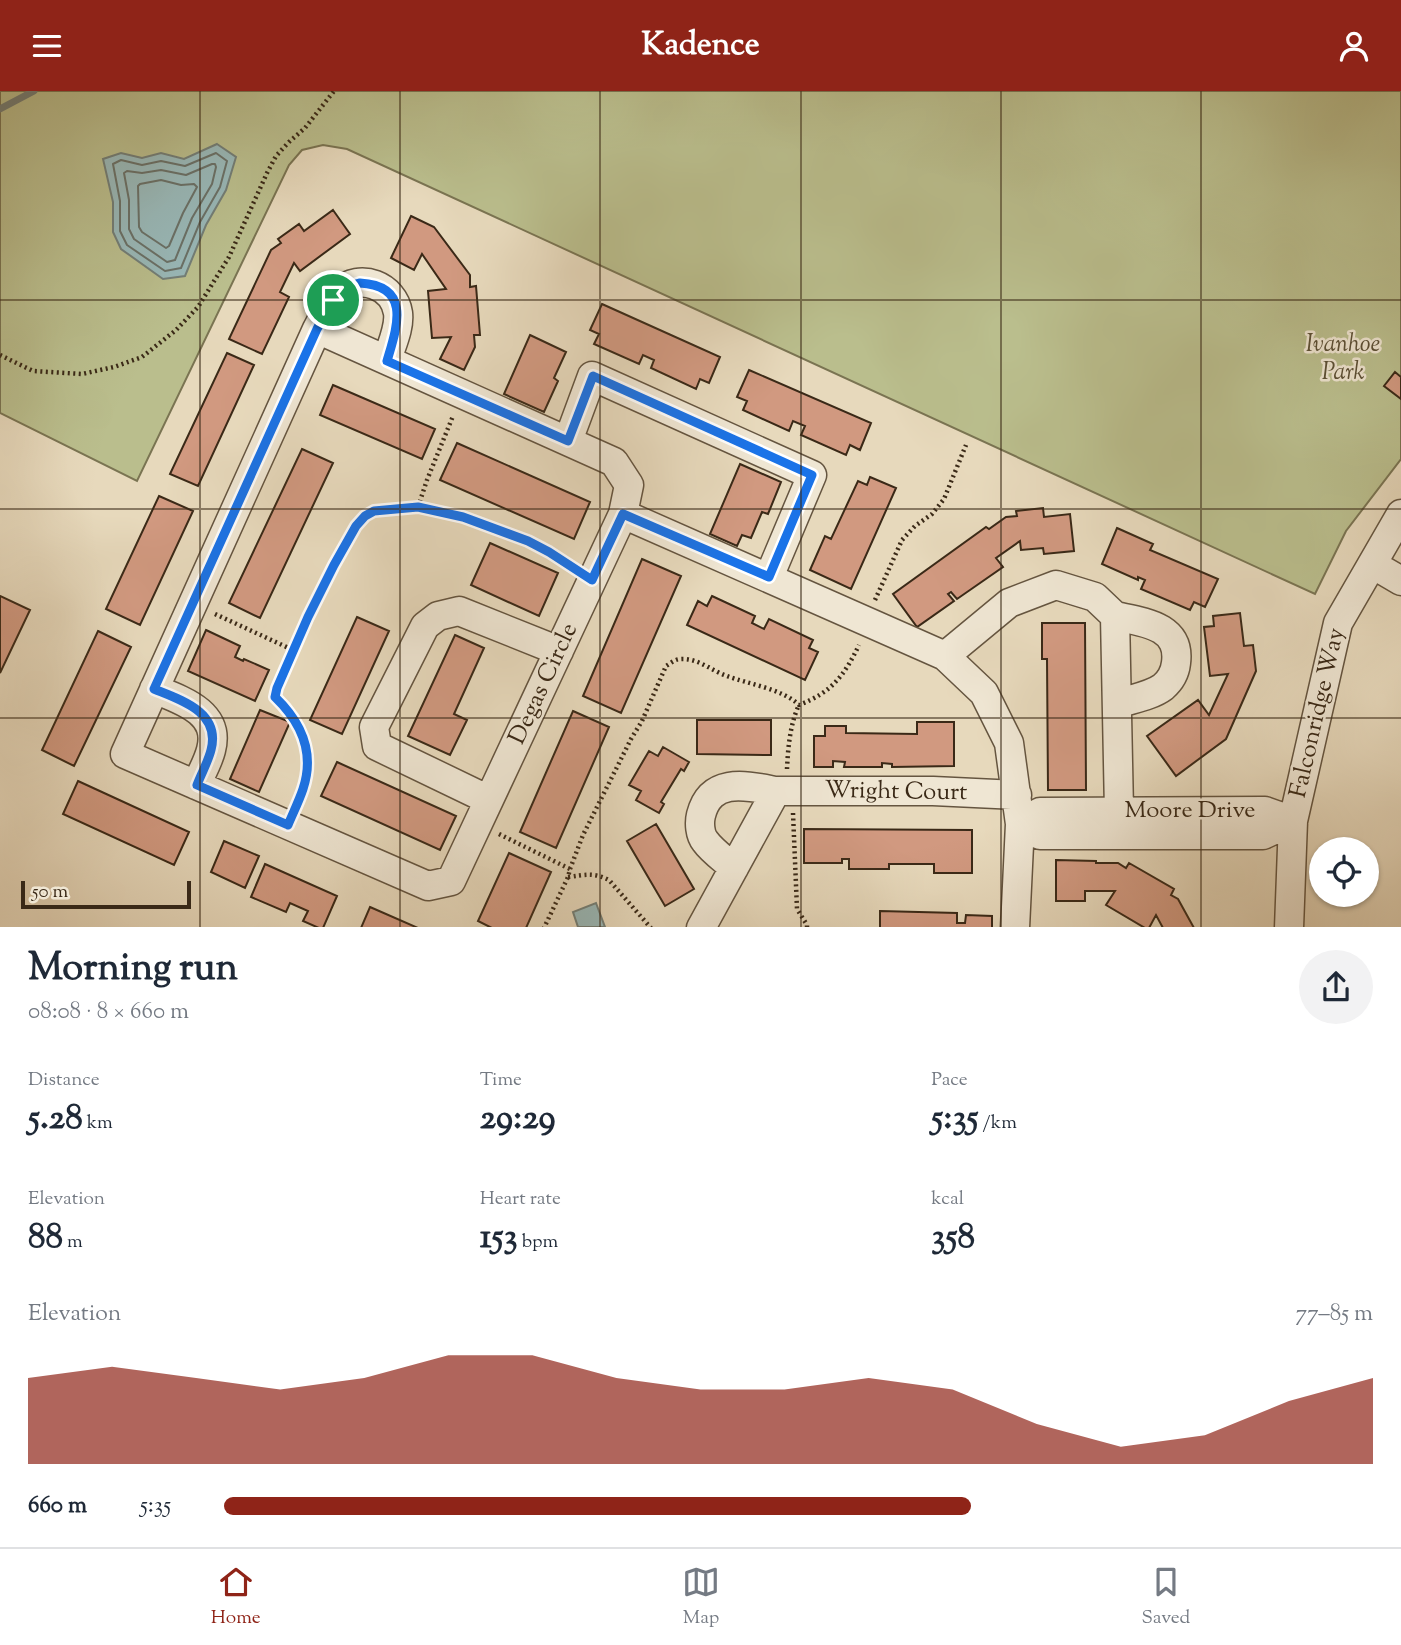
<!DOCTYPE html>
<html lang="en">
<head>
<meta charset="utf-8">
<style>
	:root { --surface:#fff; --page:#f2f2f3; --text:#1f2937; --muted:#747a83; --line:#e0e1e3; --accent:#8f2418 }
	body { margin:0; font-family:"Sorts Mill Goudy",serif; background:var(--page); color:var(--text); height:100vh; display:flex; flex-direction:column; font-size:26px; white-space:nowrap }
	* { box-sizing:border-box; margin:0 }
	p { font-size:23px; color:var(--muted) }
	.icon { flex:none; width:38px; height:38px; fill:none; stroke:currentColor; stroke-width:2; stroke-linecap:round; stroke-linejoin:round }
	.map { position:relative; height:836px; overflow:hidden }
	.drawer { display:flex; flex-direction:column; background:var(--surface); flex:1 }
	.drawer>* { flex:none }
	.buttons { position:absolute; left:1309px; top:746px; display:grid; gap:14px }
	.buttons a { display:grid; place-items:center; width:70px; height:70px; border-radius:50%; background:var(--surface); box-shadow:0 2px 5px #0004; font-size:35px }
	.scale { position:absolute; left:21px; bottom:18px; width:170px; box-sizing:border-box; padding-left:7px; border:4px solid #3a2917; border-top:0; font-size:19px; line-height:24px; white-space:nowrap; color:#3a2917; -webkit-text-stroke:5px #efe6d3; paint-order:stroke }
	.pin { position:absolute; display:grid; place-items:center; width:60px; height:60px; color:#fff; margin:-30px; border:4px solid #fff; border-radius:50%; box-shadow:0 2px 7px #0007 }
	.round { display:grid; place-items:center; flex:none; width:74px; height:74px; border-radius:37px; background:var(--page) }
	.overview { display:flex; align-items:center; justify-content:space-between; height:119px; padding:0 28px }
	h1 { font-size:38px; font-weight:700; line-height:52px }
	.figures { display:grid; grid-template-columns:repeat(3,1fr); gap:10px; height:119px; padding:7px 28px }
	.figures div { display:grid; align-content:center }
	.figures b { font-size:35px; font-weight:700 }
	.figures small { font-size:19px; font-weight:400 }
	.figures p { font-size:19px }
	.chart { height:196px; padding:14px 28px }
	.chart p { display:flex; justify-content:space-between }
	.chart svg { width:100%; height:126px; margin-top:7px; fill:var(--accent); opacity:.7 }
	ul { padding:0 28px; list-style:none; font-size:23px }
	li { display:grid; grid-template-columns:112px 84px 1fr; align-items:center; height:52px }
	li i { height:18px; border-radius:9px; background:var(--accent) }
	header { display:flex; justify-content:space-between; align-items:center; height:91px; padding:0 28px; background:var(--accent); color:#fff; font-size:32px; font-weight:700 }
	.tabs { display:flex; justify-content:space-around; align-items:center; height:98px; border-top:2px solid var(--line); background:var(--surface); font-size:19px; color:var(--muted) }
	.tabs a { display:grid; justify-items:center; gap:4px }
	.tabs .on { color:var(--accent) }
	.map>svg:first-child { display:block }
	.green { fill:#babe8d; stroke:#7a7452; stroke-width:2 }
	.water { fill:#99b9b9; stroke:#737f78; stroke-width:2 }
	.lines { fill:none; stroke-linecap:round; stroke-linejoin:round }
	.shore { stroke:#6a7168; stroke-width:2 }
	.stream { stroke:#737f78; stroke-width:7 }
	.building { fill:#d19980; stroke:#3a2917; stroke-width:2 }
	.minor-casing { stroke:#655540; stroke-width:31 }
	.path { stroke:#3a2917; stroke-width:4.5; stroke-dasharray:2 3.5; stroke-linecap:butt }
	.minor { stroke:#efe6d3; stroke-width:28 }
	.route-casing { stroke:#fff; stroke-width:14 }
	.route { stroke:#1a73e8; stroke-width:9 }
	.grid { fill:none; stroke:#3a2917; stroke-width:2; stroke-opacity:0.55 }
	.labels { text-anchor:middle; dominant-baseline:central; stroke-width:5; stroke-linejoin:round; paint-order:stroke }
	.park-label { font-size:24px; font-style:italic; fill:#5a4e34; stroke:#efe6d3 }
	.street-label { font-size:24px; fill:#3a2917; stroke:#efe6d3 }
</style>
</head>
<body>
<header><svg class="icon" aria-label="menu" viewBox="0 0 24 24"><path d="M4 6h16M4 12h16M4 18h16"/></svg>Kadence<svg class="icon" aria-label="person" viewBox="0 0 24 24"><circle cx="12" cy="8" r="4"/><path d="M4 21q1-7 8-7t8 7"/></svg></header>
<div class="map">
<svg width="1401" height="837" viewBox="0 0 1401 837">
	<rect width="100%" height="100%" fill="#e7d9bc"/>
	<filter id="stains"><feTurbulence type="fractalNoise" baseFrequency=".00286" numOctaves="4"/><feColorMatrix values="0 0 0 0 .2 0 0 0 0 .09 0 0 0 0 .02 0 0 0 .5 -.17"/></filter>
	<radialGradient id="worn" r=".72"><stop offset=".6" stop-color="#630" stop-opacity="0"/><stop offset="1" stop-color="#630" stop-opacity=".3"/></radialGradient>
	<path class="green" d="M0 0H1401V368L1346 440 1315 503 347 58 323 54 302 59 289 74 137 390 0 322Z"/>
	<path class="water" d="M217 53 236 66 226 99 206 134 185 185 163 188 121 158 113 141V111L103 68 121 62 142 67 161 62 184 68Z
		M596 812 605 836H578L573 821Z"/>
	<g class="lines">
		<path class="shore" d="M216 62 227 70 220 96 200 131 181 177 165 180 127 154 120 140V110L113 73 121 69 142 74 161 70 185 75Z
			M212 73H215L216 76 212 93 192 127 175 169 167 171 134 148 129 138V109L124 82 127 80 142 82 161 79 186 84Z
			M161 89 181 94 194 93 197 96 183 122 169 155 166 157 142 141 139 136 138 95 140 93Z"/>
		<path class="stream" d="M0 18 34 0"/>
	</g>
	<path class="building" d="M333 119 350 143 300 180 294 172 280 201 289 206 262 263 229 248 271 159 281 152 278 148 299 133 304 140Z
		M411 125 434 136 470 184V196L476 195 480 244H474L475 256 464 279 440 268 451 246 432 247 428 200 446 198 422 163 414 179 391 167Z
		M602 213 720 266 709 292 700 288 696 298 651 277 654 269 643 264 639 273 594 253 599 243 590 239Z
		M530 244 566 261 554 287 558 290 544 321 504 303Z
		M227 262 254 274 198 395 170 383Z
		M749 279 871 332 860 359 850 354 846 364 801 344 805 335 793 330 789 340 743 319 747 310 737 306Z
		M1395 281 1401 286V308L1384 295Z
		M333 294 435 338 422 368 320 324Z
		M457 352 590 411 574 448 440 389Z
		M302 358 333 372 260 527 229 512Z
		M740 373 781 391 768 423 762 421 751 447 742 444 737 455 710 443Z
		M870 386 896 397 851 498 810 479 825 445 831 448 858 390 867 394Z
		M159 405 193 420 140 534 106 518Z
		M1043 417 1044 426 1070 423 1074 460 1044 463 1043 457 1021 459 1020 450 996 467 1003 476 957 508 951 501 948 503 954 510 917 536 893 503 986 436 989 438 1006 426 1017 425 1016 420Z
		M1117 437 1153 453 1150 459 1218 488 1205 516 1194 511 1190 519 1141 498 1145 489 1138 486V489L1102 473Z
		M490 452 558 482 539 525 471 494Z
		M642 468 681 485 621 622 583 605Z
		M0 505 30 519 0 582Z
		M712 505 755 525 752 532 764 538 769 528 813 549 809 557 818 561 805 589 687 534 698 510 707 515Z
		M1240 522 1244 555 1253 554 1256 580 1226 648 1176 685 1147 645 1198 609 1209 624 1228 583 1210 585 1204 536 1214 535 1213 525Z
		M357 526 389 540 342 643 310 629Z
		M1042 532H1085L1086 699H1048L1047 568H1042Z
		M206 539 240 555 235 566 243 570 244 568 269 579 255 610 188 580Z
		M98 540 131 556 74 675 42 659Z
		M455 544 484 557 454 623 467 629 450 664 408 645Z
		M260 619 290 631 259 701 230 688Z
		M573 620 609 636 556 757 520 741Z
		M697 629H771V664L697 663Z
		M917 631H954V675L892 676V673L882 672V676H844L845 671 833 670V676H814V645H825V635H846V642L917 643Z
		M663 656 689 671 684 680 681 678 661 711 664 713 659 722 636 709 641 700 629 694 649 660 658 665Z
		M337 671 456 725 440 759 321 705Z
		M78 690 189 741 174 774 63 723Z
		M656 733 694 798 665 815 627 750Z
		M804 738 972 739V782H934V773H889V778H849V768H842V772H804Z
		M224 750 259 765 245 797 211 781Z
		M509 762 551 781 526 837H492L478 830Z
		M1056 769 1096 770V772H1118L1126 777 1129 772 1174 798 1171 804 1178 808 1194 837H1163L1156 824 1149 837H1145L1106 814 1115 800H1085V810H1056Z
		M265 773 337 805 323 837H319L303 830 308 820 290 812 286 821 251 806Z
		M370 816 418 837H361Z
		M880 820 957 822V832H965L966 824 992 825V837H880Z"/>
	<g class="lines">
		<g class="minor-casing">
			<path id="minor" d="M317 238 614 371 629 394 623 423 451 790 428 795 125 663Z
				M317 238C324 226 329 210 339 201 360 181 394 195 398 222 400 237 391 255 387 269
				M568 350 592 285 812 384 769 486
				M623 423 945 565 984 602 1009 652 1020 733 1015 837
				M1372 473 1401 490
				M1115 525C1142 531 1181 534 1176 572 1175 581 1170 590 1163 596 1151 605 1131 608 1117 613
				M945 565 1009 512 1056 494 1095 506 1115 525 1119 720
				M154 598C181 609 221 621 211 659 208 671 201 683 196 694
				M489 709 377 655 374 636 425 535 438 525 459 520 559 560
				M1020 733 1040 744H1263L1293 730
				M1020 733 1040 721 1265 720 1293 730
				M734 777C725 769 712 760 705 750 700 744 699 732 701 724 711 685 748 695 776 700
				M701 837 776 700H933L1017 704
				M1289 837 1293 730 1338 532 1401 423"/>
		</g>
		<path class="path" d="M0 264 33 280 82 283 114 276 142 266 176 239 198 216 229 166 267 82 276 65 289 51 305 37 334 0
			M418 416 427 389 453 325
			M875 509 902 449 915 435 932 423 944 408 966 354
			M215 523 293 559
			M787 678C788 657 790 633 799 614
			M296 714C315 669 309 640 275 606L277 597 308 526 334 474 356 435 365 425 374 420 418 416 442 420 463 426 528 450 572 477
			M793 722 797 818 807 834V837
			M499 743 570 778 568 786 544 837
			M570 778 583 744 631 648 642 630 666 575C671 572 675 568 681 568 698 567 712 580 727 585 748 593 783 598 799 614 832 601 844 585 859 554
			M568 786C585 784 593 781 609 789L651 837"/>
		<use href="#minor" class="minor"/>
	</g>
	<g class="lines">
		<g class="route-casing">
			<path id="route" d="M360 192C412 195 397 236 387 270L568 350 593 285 812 384 769 486 623 423 592 489 549 461 528 450 463 426 418 416 374 420 365 425 356 435 334 474 308 526 277 597 275 606C301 631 315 662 303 698 299 710 293 722 288 734L197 694C201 683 208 671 211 659 221 621 181 609 154 598L317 238C329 216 334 198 360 192Z"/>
		</g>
		<use href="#route" class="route"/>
	</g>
	<path class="grid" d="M200 0V837M400 0V837M600 0V837M801 0V837M1001 0V837M1201 0V837M0 209H1401M0 418H1401M0 627H1401"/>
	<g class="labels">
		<g class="park-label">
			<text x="1343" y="254">Ivanhoe<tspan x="1343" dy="28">Park</tspan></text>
		</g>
		<g class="street-label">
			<text transform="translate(544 593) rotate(-65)">Degas Circle</text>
			<text transform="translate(1318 622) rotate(-77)">Falconridge Way</text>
			<text transform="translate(896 701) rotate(1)">Wright Court</text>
			<text x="1190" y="720">Moore Drive</text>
		</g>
	</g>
	<rect width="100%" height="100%" filter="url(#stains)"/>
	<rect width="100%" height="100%" fill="url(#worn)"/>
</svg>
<div class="buttons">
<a><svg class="icon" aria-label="locate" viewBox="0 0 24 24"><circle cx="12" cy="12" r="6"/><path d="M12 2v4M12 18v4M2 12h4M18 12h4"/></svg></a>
</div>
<div class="scale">50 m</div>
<div class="pin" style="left:333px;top:209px;background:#1e9e55"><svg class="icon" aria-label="arrive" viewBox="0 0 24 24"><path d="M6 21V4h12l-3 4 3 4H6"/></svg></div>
</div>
<section class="drawer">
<div class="overview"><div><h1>Morning run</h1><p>08:08 · 8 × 660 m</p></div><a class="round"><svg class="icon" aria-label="share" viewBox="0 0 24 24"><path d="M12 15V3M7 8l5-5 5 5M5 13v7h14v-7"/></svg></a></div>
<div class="figures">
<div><p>Distance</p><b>5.28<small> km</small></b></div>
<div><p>Time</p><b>29:29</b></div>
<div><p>Pace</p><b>5:35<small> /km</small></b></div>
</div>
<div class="figures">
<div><p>Elevation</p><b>88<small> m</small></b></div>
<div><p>Heart rate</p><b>153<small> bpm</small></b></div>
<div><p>kcal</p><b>358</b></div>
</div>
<div class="chart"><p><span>Elevation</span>77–85 m</p>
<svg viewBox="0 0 160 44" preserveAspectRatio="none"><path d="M0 44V14L10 10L20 14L30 18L40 14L50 6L60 6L70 14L80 18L90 18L100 14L110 18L120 30L130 38L140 34L150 22L160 14V44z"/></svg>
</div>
<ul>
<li><b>660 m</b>5:35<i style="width:65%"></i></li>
</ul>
</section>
<nav class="tabs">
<a class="on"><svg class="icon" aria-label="home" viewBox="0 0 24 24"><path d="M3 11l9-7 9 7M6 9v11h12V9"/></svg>Home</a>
<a><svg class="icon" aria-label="map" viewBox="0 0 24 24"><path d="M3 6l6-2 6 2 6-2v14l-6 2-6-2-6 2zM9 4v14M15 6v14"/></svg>Map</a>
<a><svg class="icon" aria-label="saved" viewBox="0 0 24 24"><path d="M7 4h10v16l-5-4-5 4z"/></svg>Saved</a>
</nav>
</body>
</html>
